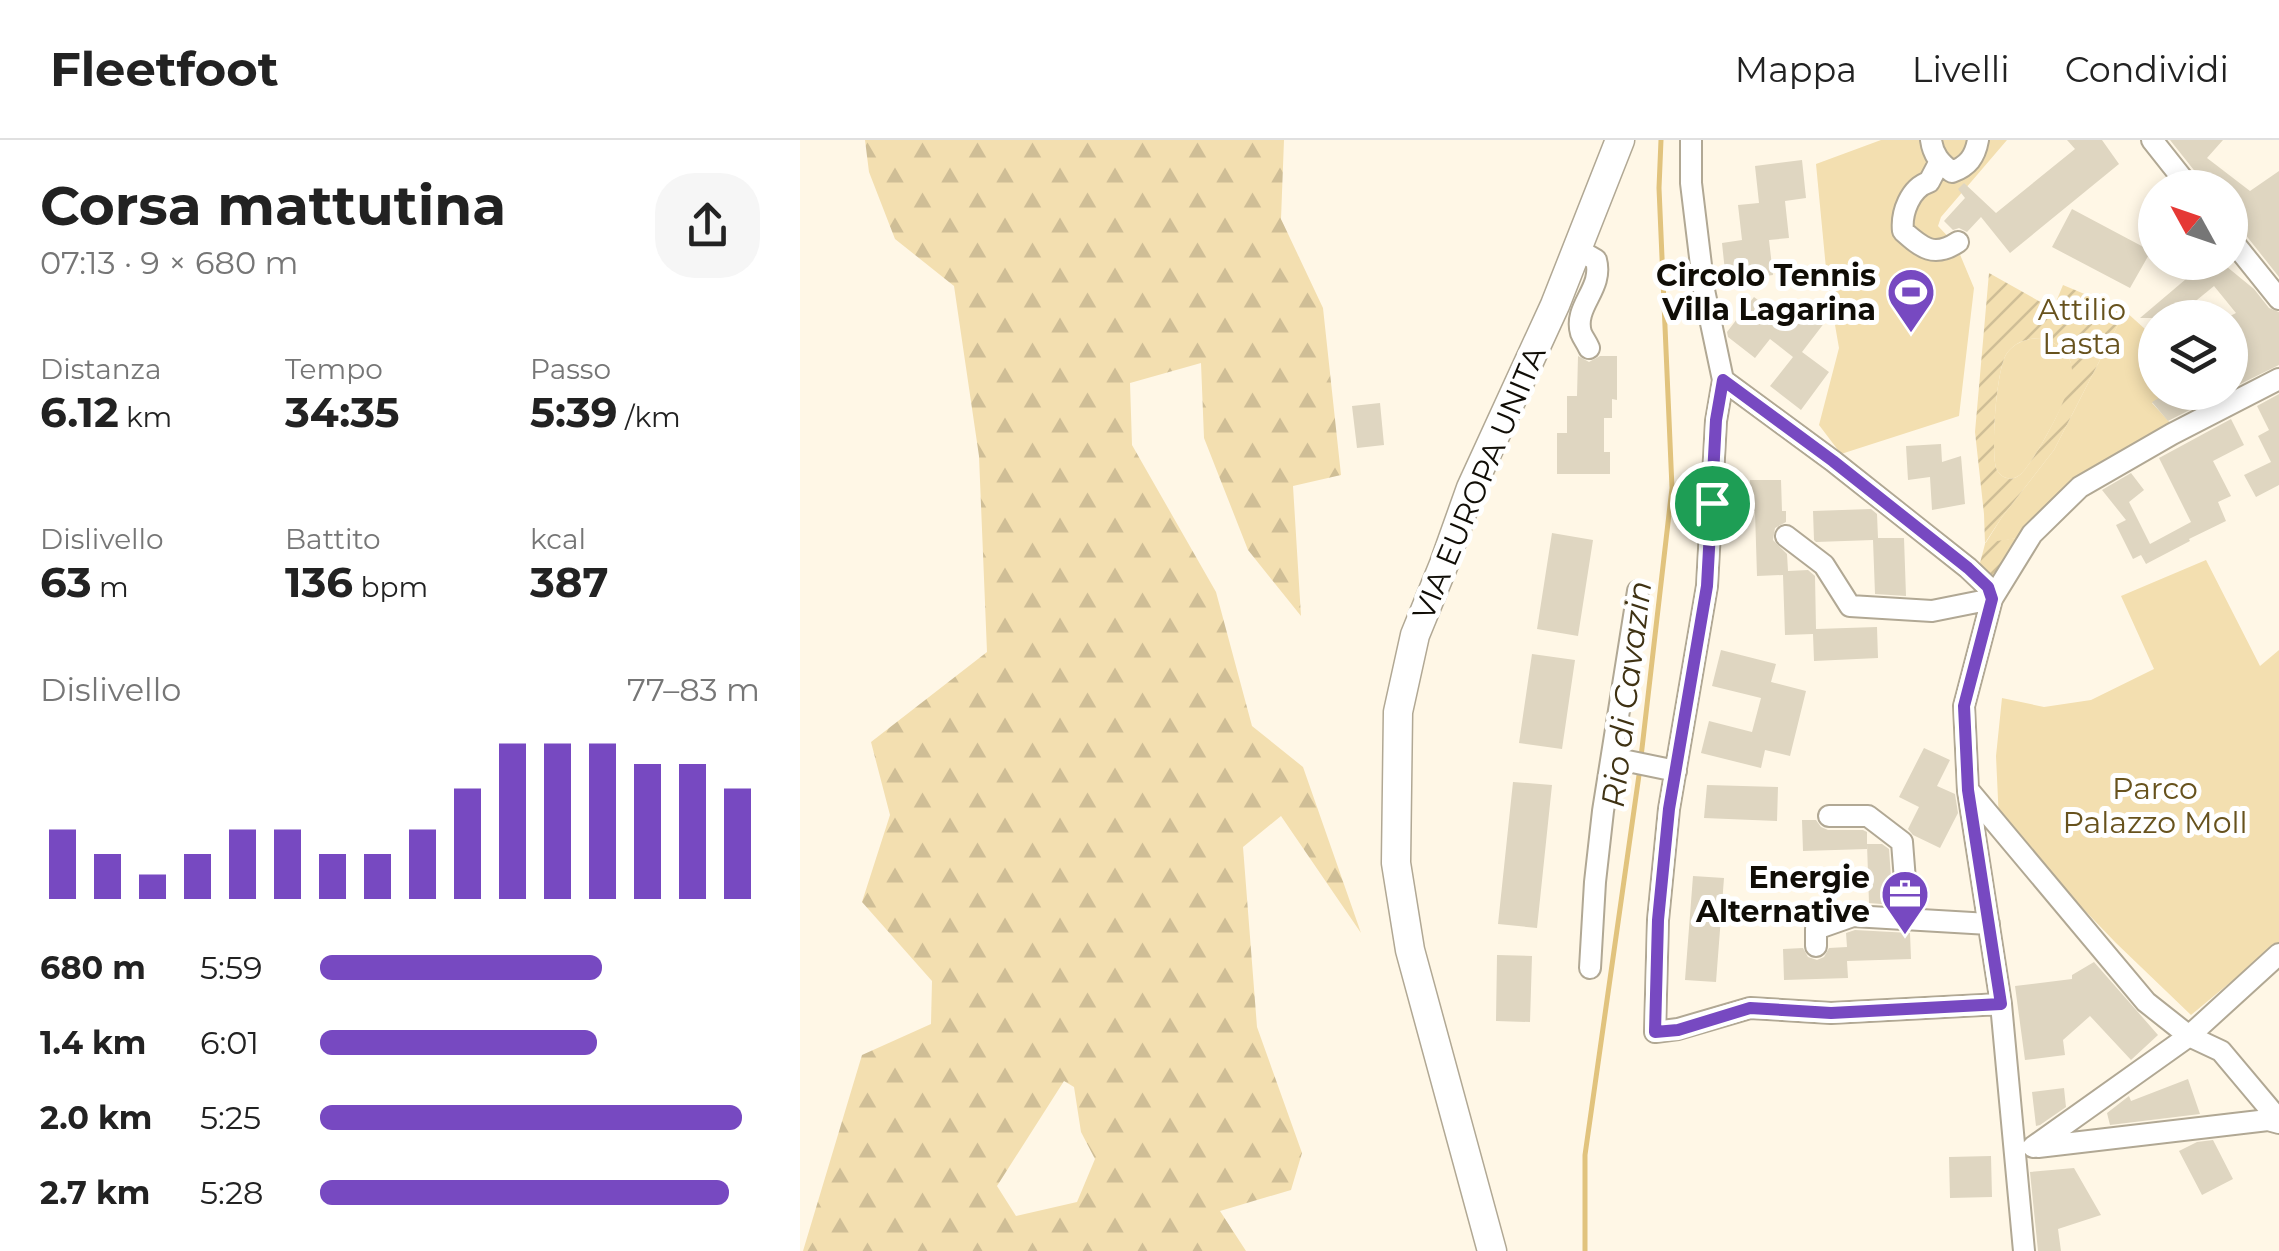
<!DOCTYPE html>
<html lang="it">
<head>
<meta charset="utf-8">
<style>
	:root { --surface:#fff; --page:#f6f6f6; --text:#222; --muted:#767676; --line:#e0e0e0; --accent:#7749c1 }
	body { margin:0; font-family:Montserrat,sans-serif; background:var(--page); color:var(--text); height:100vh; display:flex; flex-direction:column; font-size:38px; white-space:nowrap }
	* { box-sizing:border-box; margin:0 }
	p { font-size:32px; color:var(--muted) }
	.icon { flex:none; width:55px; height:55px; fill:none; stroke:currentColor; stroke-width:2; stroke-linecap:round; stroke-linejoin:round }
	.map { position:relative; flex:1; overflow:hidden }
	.sheet { display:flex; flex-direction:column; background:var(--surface); width:800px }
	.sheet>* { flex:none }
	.needle { width:65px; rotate:310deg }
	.tools { position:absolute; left:1338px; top:30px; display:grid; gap:20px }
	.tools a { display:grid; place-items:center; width:110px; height:110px; border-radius:50%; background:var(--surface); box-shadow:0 5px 15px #0003; font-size:50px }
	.pin { position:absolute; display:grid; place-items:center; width:85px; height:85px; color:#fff; margin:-42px; border:5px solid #fff; border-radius:50%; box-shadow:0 2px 10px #0007 }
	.round { display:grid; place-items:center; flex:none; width:105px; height:105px; border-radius:40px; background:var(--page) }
	.overview { display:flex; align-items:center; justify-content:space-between; height:170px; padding:0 40px }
	h1 { font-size:55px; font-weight:700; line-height:75px }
	.metrics { display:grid; grid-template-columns:repeat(3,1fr); gap:15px; height:170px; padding:10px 40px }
	.metrics div { display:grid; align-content:center }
	.metrics b { font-size:42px; font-weight:700 }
	.metrics small { font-size:28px; font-weight:400 }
	.metrics p { font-size:28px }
	.chart { height:280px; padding:20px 40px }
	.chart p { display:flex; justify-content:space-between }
	.chart svg { width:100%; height:180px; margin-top:10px; stroke:var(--accent); stroke-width:6 }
	ul { padding:0 40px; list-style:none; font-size:32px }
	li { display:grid; grid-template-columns:160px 120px 1fr; align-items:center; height:75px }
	li i { height:25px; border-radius:12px; background:var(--accent) }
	header { display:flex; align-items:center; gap:60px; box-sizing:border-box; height:140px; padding:0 50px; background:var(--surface); border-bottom:2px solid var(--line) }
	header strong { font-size:48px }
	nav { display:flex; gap:55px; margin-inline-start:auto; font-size:35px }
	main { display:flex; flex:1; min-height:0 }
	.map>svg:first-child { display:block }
	.green { fill:#f3dfb0 }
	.forest { fill:url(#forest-firs); fill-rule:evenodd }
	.garden { fill:url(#garden-furrows); fill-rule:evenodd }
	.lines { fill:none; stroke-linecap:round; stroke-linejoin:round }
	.stream { stroke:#e1c37d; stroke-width:5 }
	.building { fill:#dfd6c1 }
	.street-casing { stroke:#b1a894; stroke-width:24 }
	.secondary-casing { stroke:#b1a894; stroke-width:31 }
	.street { stroke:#fff; stroke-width:20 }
	.secondary { stroke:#fff; stroke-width:28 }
	.route-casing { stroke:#fff; stroke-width:20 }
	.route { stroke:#7749c1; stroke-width:12 }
	.labels { text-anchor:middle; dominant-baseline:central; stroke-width:10; stroke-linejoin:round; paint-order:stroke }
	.poi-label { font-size:30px; font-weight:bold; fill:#100d06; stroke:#fff; text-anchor:end }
	.park-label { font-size:30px; fill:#67521d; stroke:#fff }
	.street-label { font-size:30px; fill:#100d06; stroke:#fff }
	.water-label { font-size:32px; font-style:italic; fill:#3f3213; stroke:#fff }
</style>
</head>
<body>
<header>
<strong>Fleetfoot</strong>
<nav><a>Mappa</a><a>Livelli</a><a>Condividi</a></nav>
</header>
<main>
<section class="sheet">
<div class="overview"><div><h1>Corsa mattutina</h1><p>07:13 · 9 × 680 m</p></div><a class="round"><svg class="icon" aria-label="share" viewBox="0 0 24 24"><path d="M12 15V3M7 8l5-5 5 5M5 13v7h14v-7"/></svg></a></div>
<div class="metrics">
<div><p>Distanza</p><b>6.12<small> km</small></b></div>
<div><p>Tempo</p><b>34:35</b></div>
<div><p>Passo</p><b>5:39<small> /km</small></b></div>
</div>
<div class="metrics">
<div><p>Dislivello</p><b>63<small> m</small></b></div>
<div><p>Battito</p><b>136<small> bpm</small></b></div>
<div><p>kcal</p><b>387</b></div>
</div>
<div class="chart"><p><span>Dislivello</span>77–83 m</p>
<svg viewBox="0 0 160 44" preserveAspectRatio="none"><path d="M5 44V27M15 44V33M25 44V38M35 44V33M45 44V27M55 44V27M65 44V33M75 44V33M85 44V27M95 44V17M105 44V6M115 44V6M125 44V6M135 44V11M145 44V11M155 44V17"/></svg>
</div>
<ul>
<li><b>680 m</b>5:59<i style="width:64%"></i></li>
<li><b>1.4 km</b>6:01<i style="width:63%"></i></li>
<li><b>2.0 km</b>5:25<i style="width:96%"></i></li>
<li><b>2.7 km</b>5:28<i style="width:93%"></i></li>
</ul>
</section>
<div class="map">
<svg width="1479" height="1111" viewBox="0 0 1479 1111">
	<defs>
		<pattern id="forest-firs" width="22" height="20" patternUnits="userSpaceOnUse" patternTransform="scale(2.5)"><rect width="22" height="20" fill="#f3dfb0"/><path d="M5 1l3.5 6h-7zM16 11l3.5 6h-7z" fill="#cfbe96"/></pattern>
		<pattern id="garden-furrows" width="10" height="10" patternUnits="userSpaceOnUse" patternTransform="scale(2.5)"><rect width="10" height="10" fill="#f3dfb0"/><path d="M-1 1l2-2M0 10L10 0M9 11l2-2" fill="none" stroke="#cfbe96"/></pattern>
	</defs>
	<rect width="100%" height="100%" fill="#fff7e6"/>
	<path class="green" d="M1081 0H1207L1141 77 1138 86 1156 105 1174 148 1159 276 1041 314 1019 285 1039 208 1027 139 1016 24Z
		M1325 171 1355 198V252L1369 253 1352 263 1374 287 1222 397 1185 404 1202 377 1254 310Z
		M1242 198C1258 203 1270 213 1273 230 1275 248 1235 320 1221 334 1217 337 1212 340 1207 338 1202 337 1198 333 1196 328 1191 310 1196 228 1207 213 1216 201 1229 198 1242 198Z
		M1406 420 1460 526 1479 510V802L1391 875 1316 803 1199 681 1196 616 1202 558 1244 567 1291 560 1354 529 1321 456Z"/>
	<path class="forest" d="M65 0H484L481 79 523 168 541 335 493 346 501 476 448 410 404 298 401 223 330 243 332 305 416 452 452 586 503 627 561 793 481 676 443 707 457 887 502 1013 491 1050 420 1071 446 1111H3L62 915 131 884 132 841 62 762 90 675 71 602 187 512 179 316 154 146 95 99 69 32ZM264 941 274 947 281 992 295 1019 277 1062 216 1076 197 1046Z"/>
	<path class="garden" d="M1189 133 1253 169 1263 145 1325 171 1254 310 1202 377 1185 403 1222 397 1200 435 1188 438 1183 434 1180 423 1185 404 1184 374 1175 292ZM1242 198C1257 203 1271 212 1272 230 1274 249 1236 319 1221 334 1217 337 1213 340 1207 338 1202 337 1198 333 1196 328 1191 310 1196 228 1207 213 1216 201 1228 198 1242 198Z"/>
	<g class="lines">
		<path class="stream" d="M841 617 872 348 859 48 861 0
			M785 1111V1015L840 628"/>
	</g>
	<path class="building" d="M1267 0H1302L1319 24 1210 113 1181 77 1167 92 1159 88 1153 90 1144 81 1165 58 1158 49 1164 43 1196 73 1275 9Z
		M1370 0H1423L1407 18 1450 51 1479 31V137L1441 89 1430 84V48H1404L1401 39Z
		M1002 20 1006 58 985 61 989 98 969 100 973 135 926 141 922 103 942 100 938 65 959 63 955 26Z
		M1272 69 1351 111 1330 148 1252 107Z
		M1397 122H1421L1454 149 1469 168 1479 172V225L1430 249V176L1436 173 1414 146 1375 178H1340L1399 128Z
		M954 157 980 177 994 159 1025 182 1002 212 1029 232 1001 270 970 246 993 217 970 199 955 218 928 197 927 192Z
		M778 216 789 222 800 216H817V260L812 259V278H804V312H810V334H757V293H767V256H777Z
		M1369 252H1417L1419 255 1368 281 1352 262Z
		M1479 254V345L1456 357 1444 335 1471 322 1458 296 1469 290 1457 266Z
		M580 263 584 305 557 308 552 266Z
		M1431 279 1444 305 1413 321 1431 356 1418 362 1426 381 1389 399 1390 401 1346 424 1341 415 1333 419 1316 385 1326 380 1302 350 1331 333 1344 350 1329 362 1350 404 1391 382 1359 318Z
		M1141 304 1142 322 1161 316 1165 364 1132 370 1130 337 1108 340 1106 306Z
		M950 340H981L982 371H986V382L975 388 973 400 987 414 988 431 1008 430 1015 436 1016 489 1077 487 1078 518 1014 521 1013 494 985 495 983 435 957 436 955 371H951Z
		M1071 369 1077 374 1078 398H1104L1106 456 1075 454 1073 400 1016 402 1014 400 1013 371Z
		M752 393 793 400 778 496 737 489Z
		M921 510 976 524 971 542 1006 551 990 616 965 610 961 628 901 613 909 581 952 592 961 558 912 546Z
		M732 514 775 520 762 609 719 603Z
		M1124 608 1150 620 1137 646 1155 654 1158 673 1140 708 1113 695 1108 689 1119 667 1099 657Z
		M713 642 752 645 737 788 698 784Z
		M907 645 978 647 977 681 904 678Z
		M1002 680H1016L1021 687 1028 690H1063L1067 692V709L1003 711Z
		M1067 704H1082L1089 709 1093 765 1069 763Z
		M893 736 924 738 916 842 885 840Z
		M1055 790 1110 793 1111 819 1047 821 1048 838 984 840 983 809 1003 808 1008 817 1017 820 1024 817 1029 808 1047 807 1046 793Z
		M697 815 732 816 730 882 696 881Z
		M1294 822 1358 895 1331 920 1290 876 1263 900 1265 915 1225 920 1215 846 1272 839V835Z
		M1388 939 1400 974 1310 985 1307 973 1329 956 1331 961Z
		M1264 948 1266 967 1240 985 1236 986 1232 952Z
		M1413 1000 1433 1039 1402 1055 1379 1011 1397 1002Z
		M1191 1016 1192 1057 1150 1058 1149 1017Z
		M1274 1028 1301 1075 1258 1089 1261 1111H1238L1230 1032Z"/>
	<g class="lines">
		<g class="street-casing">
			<path id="street" d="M891 0V43L904 150 923 240 916 281 907 446 869 669 858 780 855 892 878 889 950 868 1031 873 1201 864
				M1131 0C1133 15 1140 23 1152 32 1168 26 1175 17 1178 0
				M1352 0 1390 48
				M1139 23 1129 42C1110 48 1101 73 1103 91 1122 108 1134 118 1158 102
				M1430 98 1479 159
				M777 109 796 120C804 149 773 166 781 193 783 198 787 203 789 208
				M923 240 1033 321 1168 428 1188 447 1192 459
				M986 396 1024 425 1050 466 1132 471 1192 459
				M813 618 876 631
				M1170 652 1346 862 1389 896 1421 911 1479 980
				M1029 676H1068L1102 702 1108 779
				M1016 806V789L1053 776 1189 784
				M790 828 795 742 803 671 838 451
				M1233 1007 1389 896 1479 814
				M1238 1007 1468 980 1479 983
				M1224 1111 1201 864 1168 651 1164 566 1192 459 1232 394 1280 347 1372 294 1479 239"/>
		</g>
		<g class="secondary-casing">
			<path id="secondary" d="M692 1111 610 810 596 723 598 572 615 495 644 424 671 348 755 165 820 0"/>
		</g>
		<use href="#street" class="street"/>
		<use href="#secondary" class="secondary"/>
	</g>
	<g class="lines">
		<g class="route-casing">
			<path id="route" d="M923 240 1033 321 1168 428 1188 447 1192 459 1164 566 1168 650 1201 864 1031 873 950 868 878 890 855 892 858 780 869 669 907 446 916 280Z"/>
		</g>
		<use href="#route" class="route"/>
	</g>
	<defs>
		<g id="stadium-pin" transform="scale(2.5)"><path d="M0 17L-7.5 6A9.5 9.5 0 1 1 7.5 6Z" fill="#7749c1" stroke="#fff"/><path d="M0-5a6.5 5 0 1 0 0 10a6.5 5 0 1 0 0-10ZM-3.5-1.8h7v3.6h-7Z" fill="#fff"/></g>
		<g id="office-pin" transform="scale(2.5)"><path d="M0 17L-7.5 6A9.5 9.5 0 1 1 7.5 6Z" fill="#7749c1" stroke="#fff"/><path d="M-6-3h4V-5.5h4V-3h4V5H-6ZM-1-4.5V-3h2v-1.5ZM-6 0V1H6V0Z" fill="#fff"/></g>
	</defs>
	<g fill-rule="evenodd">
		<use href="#stadium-pin" x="1111" y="152"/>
		<use href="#office-pin" x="1105" y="754"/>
	</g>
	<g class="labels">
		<g class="poi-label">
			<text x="1076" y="135">Circolo Tennis<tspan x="1076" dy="34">Villa Lagarina</tspan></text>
			<text x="1070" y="737">Energie<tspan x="1070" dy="34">Alternative</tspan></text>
		</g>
		<g class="park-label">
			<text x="1282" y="169">Attilio<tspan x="1282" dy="34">Lasta</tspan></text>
			<text x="1355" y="648">Parco<tspan x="1355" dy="34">Palazzo Moll</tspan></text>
		</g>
		<g class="street-label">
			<text transform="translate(679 343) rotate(-67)">VIA EUROPA UNITA</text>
		</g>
		<g class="water-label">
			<text transform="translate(826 554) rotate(-83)">Rio di Cavazin</text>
		</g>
	</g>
</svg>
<div class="tools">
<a><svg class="needle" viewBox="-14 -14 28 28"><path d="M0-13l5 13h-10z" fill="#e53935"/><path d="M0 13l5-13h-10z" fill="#767676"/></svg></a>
<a><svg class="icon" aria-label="layers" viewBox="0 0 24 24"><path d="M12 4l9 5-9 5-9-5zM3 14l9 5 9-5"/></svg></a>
</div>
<div class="pin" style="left:912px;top:363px;background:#1e9e55"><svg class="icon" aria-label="arrive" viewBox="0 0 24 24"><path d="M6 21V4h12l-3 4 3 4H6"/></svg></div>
</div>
</main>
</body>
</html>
